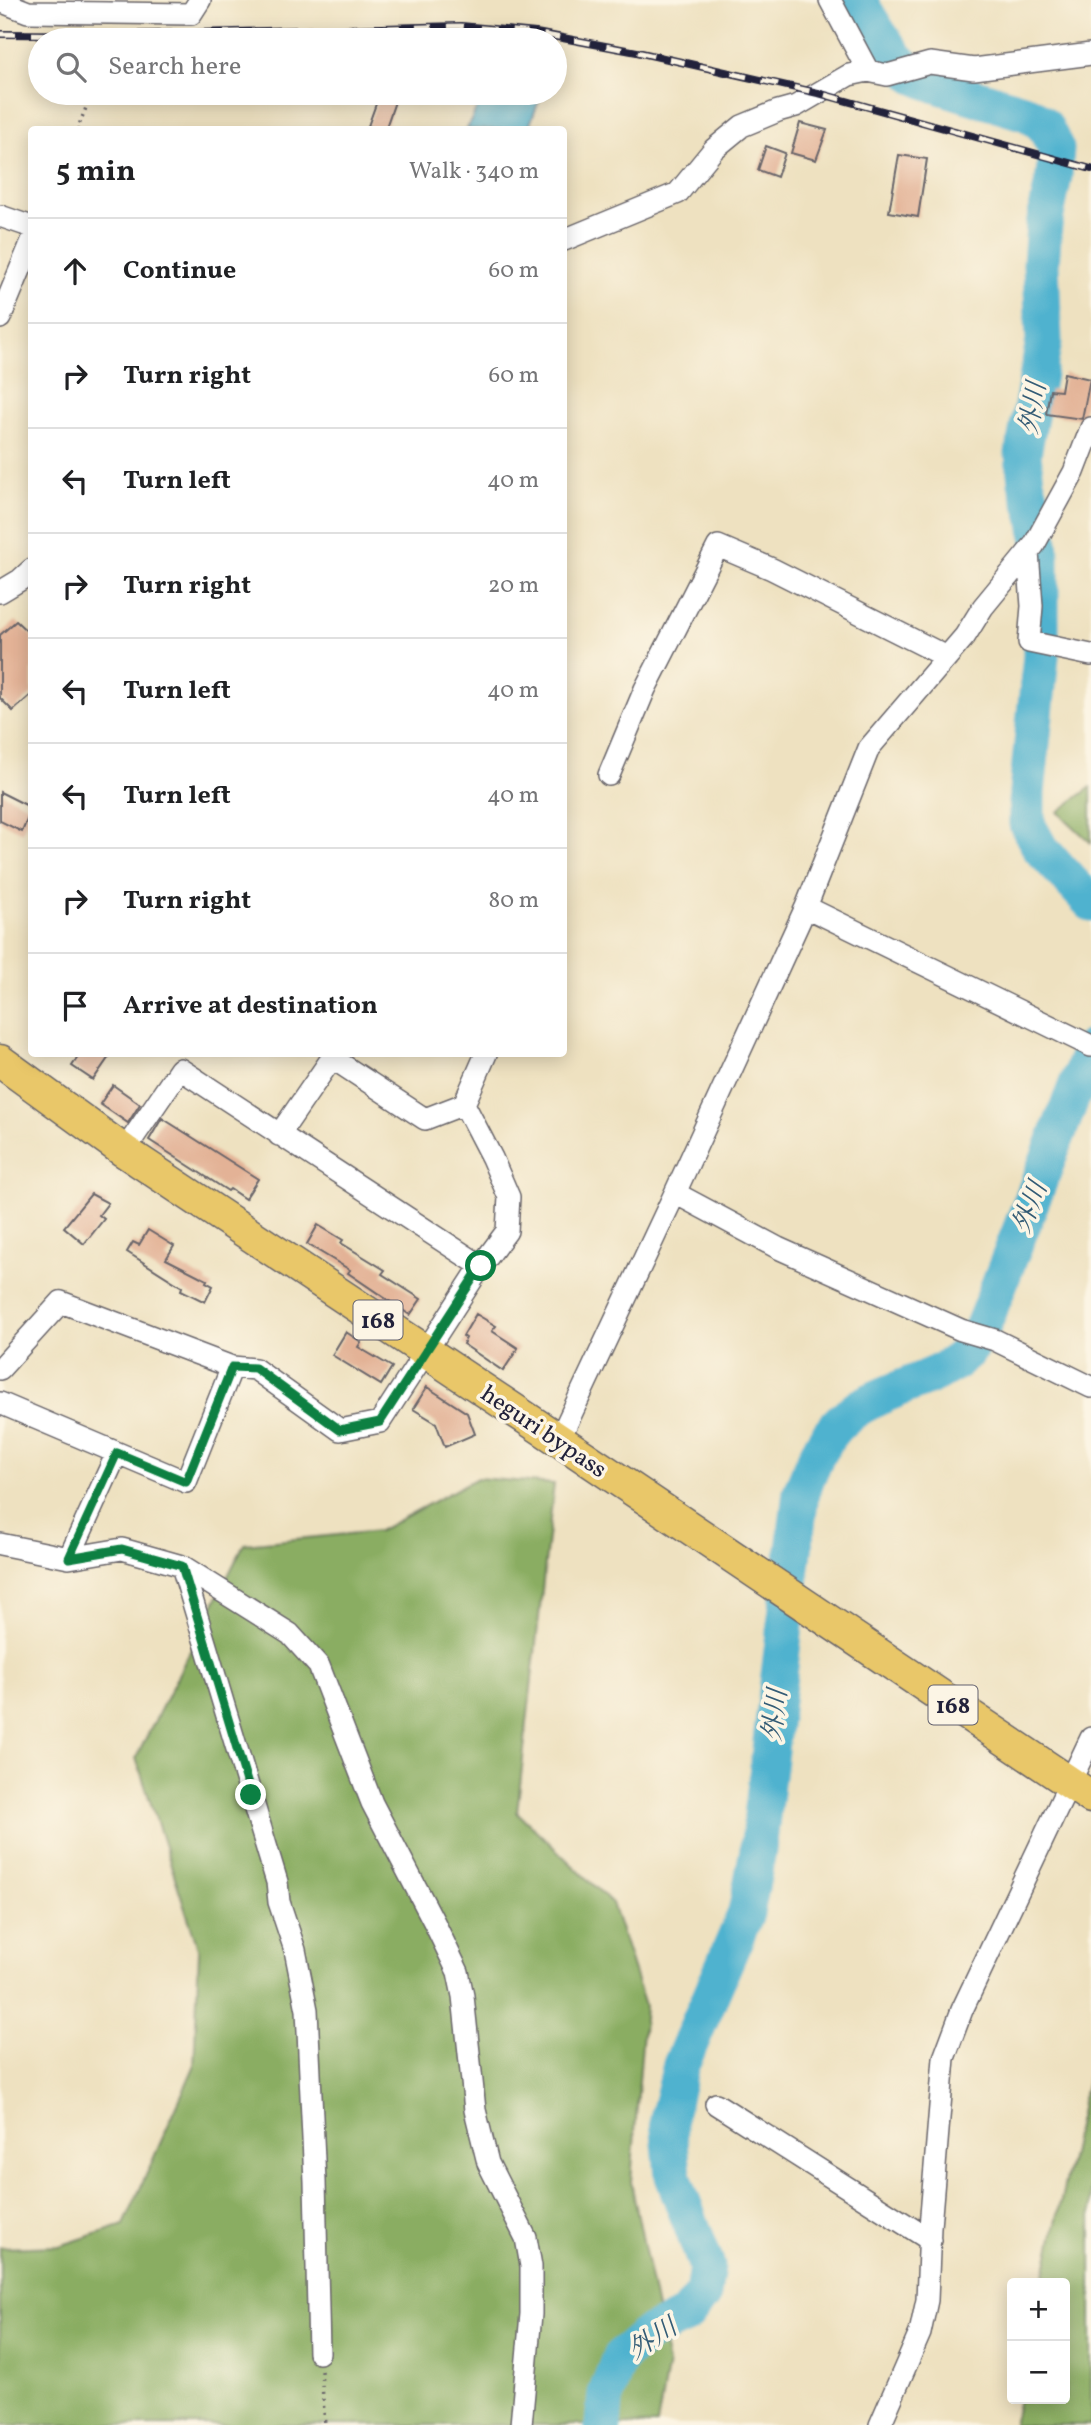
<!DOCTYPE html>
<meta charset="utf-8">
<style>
:root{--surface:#fff;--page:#f6f6f6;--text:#202124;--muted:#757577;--line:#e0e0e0}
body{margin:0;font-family:Vollkorn,"Noto Serif JP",serif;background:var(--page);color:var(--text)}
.controls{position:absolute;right:21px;bottom:21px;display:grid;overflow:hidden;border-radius:7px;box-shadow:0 4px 18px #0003}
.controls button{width:63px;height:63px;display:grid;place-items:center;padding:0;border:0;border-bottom:2px solid var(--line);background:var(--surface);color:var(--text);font:35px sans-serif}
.stop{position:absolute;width:21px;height:21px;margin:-16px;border:5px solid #0b8043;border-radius:50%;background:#fff}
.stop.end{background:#0b8043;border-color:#fff;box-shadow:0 2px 7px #0008}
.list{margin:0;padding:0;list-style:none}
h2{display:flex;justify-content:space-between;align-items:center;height:91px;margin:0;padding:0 28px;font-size:30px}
h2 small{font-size:23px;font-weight:400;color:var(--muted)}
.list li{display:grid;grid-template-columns:46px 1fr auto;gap:21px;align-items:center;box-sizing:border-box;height:105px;padding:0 28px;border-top:2px solid var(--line)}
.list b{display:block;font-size:26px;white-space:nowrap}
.list em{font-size:23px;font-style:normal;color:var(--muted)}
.icon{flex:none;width:38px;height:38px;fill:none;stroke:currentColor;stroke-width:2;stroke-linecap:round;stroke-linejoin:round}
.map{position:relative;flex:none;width:1091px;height:2425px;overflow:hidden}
.search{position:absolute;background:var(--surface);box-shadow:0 4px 18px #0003;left:28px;top:28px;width:539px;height:77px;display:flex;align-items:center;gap:18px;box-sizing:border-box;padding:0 24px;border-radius:38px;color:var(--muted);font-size:26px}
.panel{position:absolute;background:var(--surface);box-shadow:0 4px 18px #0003;left:28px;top:126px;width:539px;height:931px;border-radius:7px}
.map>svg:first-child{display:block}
</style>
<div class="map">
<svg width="1091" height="2425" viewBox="0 0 1091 2425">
<rect width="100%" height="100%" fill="#fcf5e5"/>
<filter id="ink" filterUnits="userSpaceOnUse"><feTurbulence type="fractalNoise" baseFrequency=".0143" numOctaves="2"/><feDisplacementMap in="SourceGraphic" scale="14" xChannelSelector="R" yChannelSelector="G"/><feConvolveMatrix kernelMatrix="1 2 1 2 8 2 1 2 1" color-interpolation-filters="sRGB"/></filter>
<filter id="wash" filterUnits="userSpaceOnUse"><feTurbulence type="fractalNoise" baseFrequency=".00686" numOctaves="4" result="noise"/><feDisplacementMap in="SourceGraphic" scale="28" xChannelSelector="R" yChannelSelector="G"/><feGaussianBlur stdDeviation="1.57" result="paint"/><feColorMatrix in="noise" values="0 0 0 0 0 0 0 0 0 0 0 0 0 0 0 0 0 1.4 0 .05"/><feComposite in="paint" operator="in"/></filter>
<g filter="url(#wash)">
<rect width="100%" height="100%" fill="#eee1c0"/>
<path fill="#8aad62" stroke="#56684e" stroke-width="2" d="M1091,787v56l-33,-31z
M477,1478l77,6 -37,328 95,91 33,103 -14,176 37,181 -11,62h-657v-177l59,-2 65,-21 70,-158 5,-116 -63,-193 108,-214 135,-13z
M1091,2062v363h-78l6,-26h46v-116h-22z"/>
<path fill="#50b2cf" stroke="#396a85" stroke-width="2" d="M484,93h58l-14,36h-61z"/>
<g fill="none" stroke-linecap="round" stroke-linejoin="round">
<path stroke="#50b2cf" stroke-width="37" d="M858,0l21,34 17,23 19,19 19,8 95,30 15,11 12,24 -2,27 -10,49 -3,39 3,77 -21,113 3,28 11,38 4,30v106l-14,137v31l13,24 51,55
M603,2425l3,-31 14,-37 27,-23 39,-18 17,-22 4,-27 -34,-91 -5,-57 13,-54 65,-152 12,-63 43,-358c10,-24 20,-53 40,-71 35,-33 101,-39 128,-71 5,-7 9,-16 14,-24l108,-278"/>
</g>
<g id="blocks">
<path fill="#e3b296" d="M380,93h18l-13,37 -17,-4z
M800,123l27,7 -11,30 -25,-7z
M766,146l19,7 -8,24 -19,-7z
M899,155l28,4 -9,58 -29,-5z
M1064,373l26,6 -8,40 -36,-5 4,-24 11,1z
M16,621l16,15v58l-19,17 -13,-13v-63z
M0,792l32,16 -10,24 -22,-11z
M80,1054h31l-18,26 -21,-14z
M113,1085l27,19 -12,19 -28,-19z
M162,1118l96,61 -13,20 -15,-10 -2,2 -79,-51z
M91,1194l17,9 -9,12 5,4 -20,25 -20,-17z
M318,1225l25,15 -2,3 44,27 -3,4 39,25 -11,16 -62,-42 2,-3 -43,-26z
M148,1230l26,16 -8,13 41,21 -1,2 7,4 -8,16 -24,-12 1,-3 -55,-35 6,-10 6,3z
M476,1314l20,12 -4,5 26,17 -15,23 -40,-27 3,-6 -3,-2z
M346,1332l15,10 -3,5 34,20 -11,18 -49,-30z
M427,1387l40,26 8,21 -30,13 -9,-24 -23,-14z"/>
</g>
</g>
<g filter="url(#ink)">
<use href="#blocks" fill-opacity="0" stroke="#69656a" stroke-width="2"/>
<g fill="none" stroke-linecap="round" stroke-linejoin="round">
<g stroke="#69656a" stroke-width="24">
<path id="minor" d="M830,0l38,71
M0,1l28,11 163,2 9,-14
M0,216l32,11
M564,240l114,-47 36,-44 28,-23 36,-15 18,-5 53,-31 19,-4 19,4 43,-12 44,6 117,-15
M0,318l32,-77
M1028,552l4,54 -3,36 62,13
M0,592l20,-12 12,-11
M609,775l36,-86 73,-143 54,23 175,88
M806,907l285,139
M279,1135l53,-77 93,61 39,-15
M124,1151l56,-82 301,197
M675,1193l103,55 183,82 34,10 96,47
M0,1369l61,-67 171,65 23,2 85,61 40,-8 101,-156 26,-35 2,-34 -17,-39 -28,-54 22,-50
M0,1403l186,79 46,-115
M559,1440l116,-247 131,-286 63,-159 96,-112 18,-29 51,-62 40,-73 17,-44
M0,1544l69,14 53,-9 60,17 108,68 29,32 53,137 62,119 24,50 5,24 12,114 13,53 38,75 5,28v48l-10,111
M69,1558l48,-105
M182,1566l95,316 2,20 16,48 12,60 8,171 4,172
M716,2104l214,136
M880,2425l40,-92 7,-33 3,-73 14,-169 18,-48 129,-272"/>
</g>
<g stroke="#69656a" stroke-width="35">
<path id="highway" d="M0,1061l124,90 435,289 532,357"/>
</g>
<path stroke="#69656a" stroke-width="3.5" stroke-dasharray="2 5" stroke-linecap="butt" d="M77,130l15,-37
M321,2371l4,54"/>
<use href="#minor" stroke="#fff" stroke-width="21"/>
<use href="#highway" stroke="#e9c769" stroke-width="32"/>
<g stroke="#22223b" stroke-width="8">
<path id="rail" d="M0,34l116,1 345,-9 75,7 101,19 181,41 273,76"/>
</g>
<use href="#rail" stroke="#fcf5e5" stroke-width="5" stroke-dasharray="16" stroke-linecap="butt"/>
</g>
</g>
<g fill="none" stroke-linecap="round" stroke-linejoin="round" filter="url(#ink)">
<path stroke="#0b8043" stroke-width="9" d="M251,1795l-69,-229 -60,-17 -53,9 48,-105 69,29 46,-115 23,1 85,62 40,-8 101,-156"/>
</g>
<g text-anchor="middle" stroke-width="7" stroke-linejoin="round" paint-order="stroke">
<g fill="#fcf5e5" stroke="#63616e" stroke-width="2">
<rect x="353.5" y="1300.5" width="49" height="39" rx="5"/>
<rect x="928.5" y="1685.5" width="49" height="39" rx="5"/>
</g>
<g font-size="23" font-weight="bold" fill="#22223b">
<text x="378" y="1328">168</text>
<text x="953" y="1713">168</text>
</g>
<g font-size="24" fill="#22223b" stroke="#fcf5e5">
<text transform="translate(544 1431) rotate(34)" y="8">heguri bypass</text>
</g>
<g font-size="26" font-style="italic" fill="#345c76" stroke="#fcf5e5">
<text transform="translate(1032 408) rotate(-80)" y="9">外川</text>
<text transform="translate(1029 1207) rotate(-69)" y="9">外川</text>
<text transform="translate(774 1715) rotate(-83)" y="9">外川</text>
<text transform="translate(652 2338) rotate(-33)" y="9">外川</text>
</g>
</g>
</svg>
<div class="controls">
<button>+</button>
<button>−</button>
</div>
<div class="stop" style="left:481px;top:1266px"></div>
<div class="stop end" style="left:251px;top:1795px"></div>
<div class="search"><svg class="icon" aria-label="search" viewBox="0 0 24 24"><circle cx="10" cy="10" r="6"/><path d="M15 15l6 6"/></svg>Search here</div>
<section class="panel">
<h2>5 min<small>Walk · 340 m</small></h2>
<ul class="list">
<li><svg class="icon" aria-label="ahead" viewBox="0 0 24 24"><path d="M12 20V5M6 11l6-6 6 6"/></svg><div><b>Continue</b></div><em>60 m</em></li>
<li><svg class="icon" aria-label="right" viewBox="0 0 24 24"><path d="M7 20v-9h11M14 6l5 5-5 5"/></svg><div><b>Turn right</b></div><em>60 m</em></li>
<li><svg class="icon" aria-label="left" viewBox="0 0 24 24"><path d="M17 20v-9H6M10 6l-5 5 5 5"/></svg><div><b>Turn left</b></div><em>40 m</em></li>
<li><svg class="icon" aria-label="right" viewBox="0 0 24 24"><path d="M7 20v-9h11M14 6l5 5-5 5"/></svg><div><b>Turn right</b></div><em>20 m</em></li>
<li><svg class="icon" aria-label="left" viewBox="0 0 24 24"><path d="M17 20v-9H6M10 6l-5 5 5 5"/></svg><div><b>Turn left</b></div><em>40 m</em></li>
<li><svg class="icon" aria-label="left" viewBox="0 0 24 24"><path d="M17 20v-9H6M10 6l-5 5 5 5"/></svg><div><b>Turn left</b></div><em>40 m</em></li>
<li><svg class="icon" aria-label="right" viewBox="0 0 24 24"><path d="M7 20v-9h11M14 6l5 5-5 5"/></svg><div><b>Turn right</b></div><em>80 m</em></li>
<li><svg class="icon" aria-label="arrive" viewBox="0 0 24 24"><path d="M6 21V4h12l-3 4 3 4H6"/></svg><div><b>Arrive at destination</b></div></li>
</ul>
</section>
</div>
